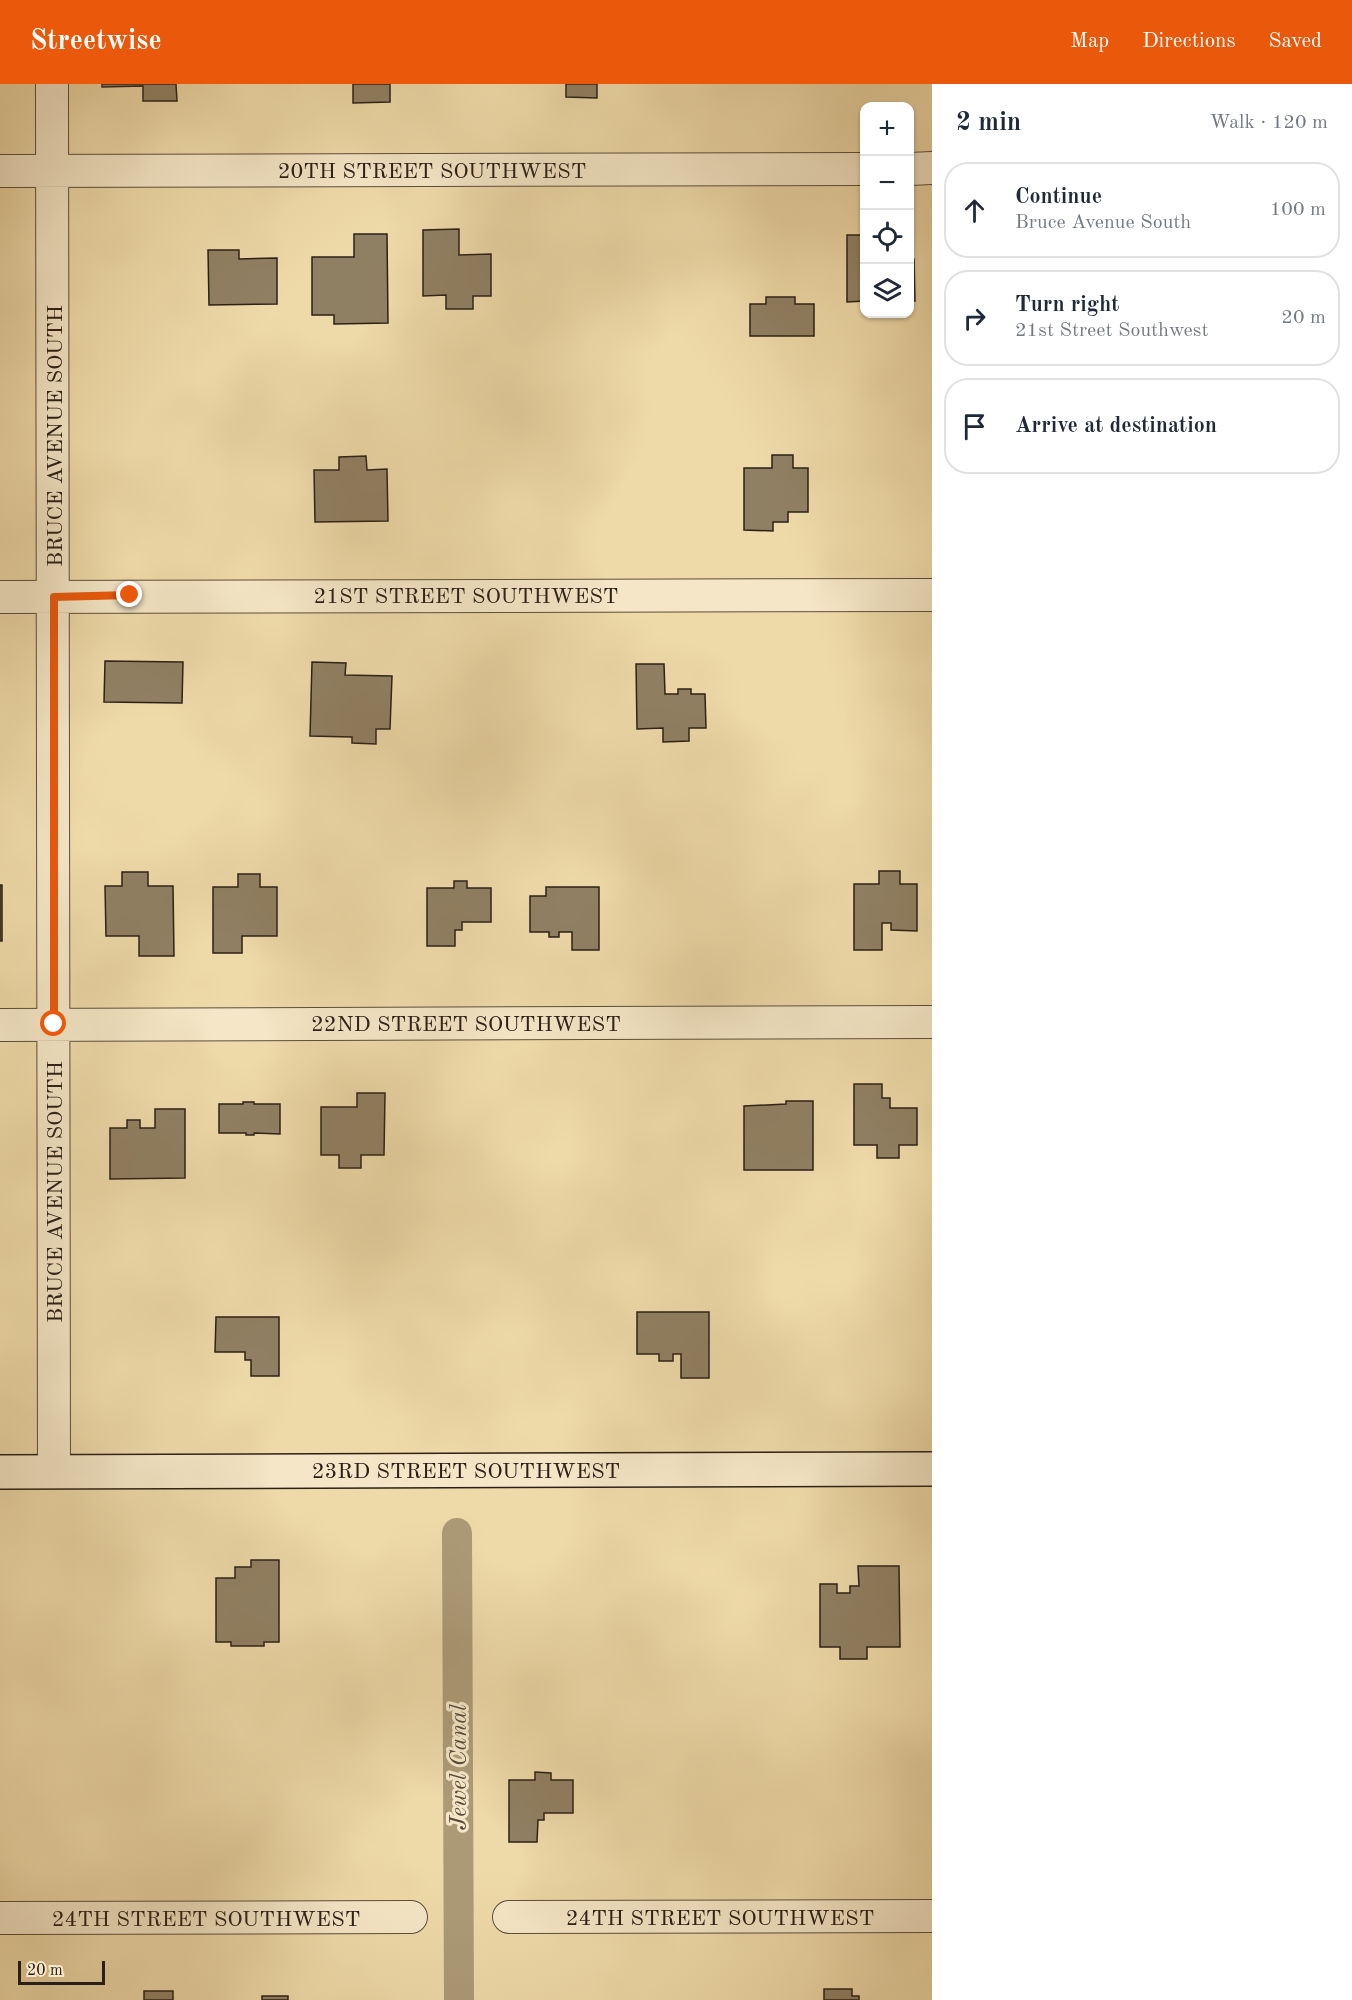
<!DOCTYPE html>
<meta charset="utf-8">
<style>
:root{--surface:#fff;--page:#f2f2f3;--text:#1f2937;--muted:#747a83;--line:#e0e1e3;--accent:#ea580c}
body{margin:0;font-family:"Old Standard TT",serif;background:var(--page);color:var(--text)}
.controls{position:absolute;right:18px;top:18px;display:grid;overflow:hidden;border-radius:12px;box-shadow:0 2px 4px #0004}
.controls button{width:54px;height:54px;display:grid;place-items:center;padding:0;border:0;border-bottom:2px solid var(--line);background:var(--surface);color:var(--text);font:30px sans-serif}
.scale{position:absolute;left:18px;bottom:15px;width:87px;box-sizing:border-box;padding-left:6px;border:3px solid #2b2019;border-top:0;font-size:16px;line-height:21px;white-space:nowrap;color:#2b2019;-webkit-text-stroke:4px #f4e6c6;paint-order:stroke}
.stop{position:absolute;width:18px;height:18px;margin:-14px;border:4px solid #ea580c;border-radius:50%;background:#fff}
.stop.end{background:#ea580c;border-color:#fff;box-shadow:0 2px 6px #0008}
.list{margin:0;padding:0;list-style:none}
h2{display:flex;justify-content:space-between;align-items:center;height:78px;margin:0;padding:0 24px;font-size:26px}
h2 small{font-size:20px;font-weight:400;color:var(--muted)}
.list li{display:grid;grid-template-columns:39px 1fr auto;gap:18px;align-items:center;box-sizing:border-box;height:96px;margin:0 12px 12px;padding:0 12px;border:2px solid var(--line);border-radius:24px}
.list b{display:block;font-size:22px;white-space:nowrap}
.list p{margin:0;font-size:20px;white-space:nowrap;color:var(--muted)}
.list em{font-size:20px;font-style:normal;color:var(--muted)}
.icon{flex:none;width:33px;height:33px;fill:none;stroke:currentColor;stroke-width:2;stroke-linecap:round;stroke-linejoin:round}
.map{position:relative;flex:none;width:932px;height:1916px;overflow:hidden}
header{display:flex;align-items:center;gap:36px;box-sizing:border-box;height:84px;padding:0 30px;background:var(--accent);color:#fff}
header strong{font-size:28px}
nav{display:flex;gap:33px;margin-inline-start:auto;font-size:21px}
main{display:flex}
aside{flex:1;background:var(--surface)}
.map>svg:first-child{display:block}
</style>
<header>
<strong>Streetwise</strong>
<nav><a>Map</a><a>Directions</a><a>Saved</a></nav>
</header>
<main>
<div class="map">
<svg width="932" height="1916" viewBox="0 0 932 1916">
<rect width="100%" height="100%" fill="#eed9a8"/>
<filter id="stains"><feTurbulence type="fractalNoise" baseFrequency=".00333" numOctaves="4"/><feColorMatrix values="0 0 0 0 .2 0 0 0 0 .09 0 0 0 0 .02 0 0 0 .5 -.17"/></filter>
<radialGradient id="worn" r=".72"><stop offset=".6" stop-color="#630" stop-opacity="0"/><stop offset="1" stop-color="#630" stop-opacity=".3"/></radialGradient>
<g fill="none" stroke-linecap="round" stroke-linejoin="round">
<path stroke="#ac9a77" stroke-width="30" d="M457,1449l2,467"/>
</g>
<path fill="#908063" stroke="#2b2019" stroke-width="1.5" d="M102,0h74l1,17h-34v-15l-41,1z
M353,0h37v18l-37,1z
M566,0h31v14l-31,-1z
M459,145v26l32,-1v42h-18v13h-27v-14l-23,1v-66z
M354,150h33l1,89 -54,1v-9h-22v-58h42z
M847,151h17v66l-17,1z
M208,166h31v9l38,-1v46l-68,1z
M910,175h4l1,42h-5z
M766,213h29v7h19v32h-64v-32h16z
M772,371h21v13h15v44h-20v10h-15v9l-29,-1v-62h28z
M366,372l1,14 20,-1 1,52 -73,1 -1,-52h25v-13z
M105,577l78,1 -1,41 -78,-1z
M312,578l34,1 -1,12 47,1 -2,53h-14v15l-24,-1v-6l-42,-1z
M636,580h28l1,30h13v-5h13v5h14l1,34h-17v13l-26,1v-14l-26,1z
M879,787h21v13h17v47l-26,-1v-7h-9v27h-28v-66h25z
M122,788h26v14h25l1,70h-35v-20h-33l-1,-50h17z
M238,790h22v13h17v49h-35v17h-29v-66h25z
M454,797h13v7h24v34h-29v8h-7v16h-28v-58h27z
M0,801h2v56h-2z
M546,803h53v63h-27v-18h-13v5h-10v-5h-19v-36h16z
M854,1000h28v14h8v10h27v37h-18v13h-22v-13h-23z
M357,1009h28l-1,62h-23v13h-22v-13h-18v-48h36z
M786,1017h27v69h-69v-64l42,-2z
M243,1018h11v2h26v30l-26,-1v2h-8v-2h-27v-29h24z
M155,1025h30v69l-75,1v-51h17v-8h13v8h15z
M637,1228h72v66h-28v-24h-8v7h-14v-7h-22z
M216,1233h63v59h-28v-16h-6v-8h-30z
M251,1476h28v82h-15v4h-33v-4h-15v-64h19v-11h16z
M858,1482h41l1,81h-33v12h-27v-12h-20v-63h17v9h13v-7h9z
M535,1688l16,1v7h22v33h-29v7h-6l-1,22h-28v-62h26z
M824,1905h28v7h7v4h-35z
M144,1907h29v9h-29z
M262,1912h26v4h-26z"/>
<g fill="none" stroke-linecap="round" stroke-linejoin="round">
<g stroke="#5c4e3d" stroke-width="34">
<path id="street" d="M52,0l2,1388
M910,85l22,-1
M0,87l864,-2
M0,513l932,-2
M0,941l932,-3
M509,1833l423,-1
M0,1834l411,-1"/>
</g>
<g stroke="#2b2019" stroke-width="36">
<path id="secondary" d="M0,1388l932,-3"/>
</g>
<use href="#street" stroke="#f4e6c6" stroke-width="32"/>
<use href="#secondary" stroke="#f4e6c6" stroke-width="33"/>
</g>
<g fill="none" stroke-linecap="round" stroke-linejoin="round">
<path stroke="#ea580c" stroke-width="8" d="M54,940v-427l76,-2"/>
</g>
<g text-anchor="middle" stroke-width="6" stroke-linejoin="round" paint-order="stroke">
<g font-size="22" fill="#2b2019" stroke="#f4e6c6">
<text x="432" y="94">20TH STREET SOUTHWEST</text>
<text transform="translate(54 352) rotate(-90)" y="8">BRUCE AVENUE SOUTH</text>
<text x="466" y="519">21ST STREET SOUTHWEST</text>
<text x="466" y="947">22ND STREET SOUTHWEST</text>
<text transform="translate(54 1108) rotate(-90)" y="8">BRUCE AVENUE SOUTH</text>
<text x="466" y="1394">23RD STREET SOUTHWEST</text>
<text x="720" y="1841">24TH STREET SOUTHWEST</text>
<text x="206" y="1842">24TH STREET SOUTHWEST</text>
</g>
<g font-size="24" font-style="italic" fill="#584b3a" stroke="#f4e6c6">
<text transform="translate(458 1683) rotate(-90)" y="8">Jewel Canal</text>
</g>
</g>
<rect width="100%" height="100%" filter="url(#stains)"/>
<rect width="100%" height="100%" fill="url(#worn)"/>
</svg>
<div class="controls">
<button>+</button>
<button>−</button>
<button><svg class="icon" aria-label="locate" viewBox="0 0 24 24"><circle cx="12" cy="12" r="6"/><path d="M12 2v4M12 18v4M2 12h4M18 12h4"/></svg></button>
<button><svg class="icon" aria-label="layers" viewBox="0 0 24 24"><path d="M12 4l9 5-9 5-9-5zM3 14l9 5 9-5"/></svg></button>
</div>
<div class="scale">20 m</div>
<div class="stop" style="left:54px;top:940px"></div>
<div class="stop end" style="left:130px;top:511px"></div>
</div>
<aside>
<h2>2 min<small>Walk · 120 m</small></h2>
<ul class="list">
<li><svg class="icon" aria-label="ahead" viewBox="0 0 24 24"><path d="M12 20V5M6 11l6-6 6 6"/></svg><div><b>Continue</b><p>Bruce Avenue South</p></div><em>100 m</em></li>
<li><svg class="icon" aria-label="right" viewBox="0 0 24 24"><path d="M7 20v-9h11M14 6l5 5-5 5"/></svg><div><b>Turn right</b><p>21st Street Southwest</p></div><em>20 m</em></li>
<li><svg class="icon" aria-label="arrive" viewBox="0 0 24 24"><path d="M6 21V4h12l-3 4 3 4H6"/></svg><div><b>Arrive at destination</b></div></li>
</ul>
</aside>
</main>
